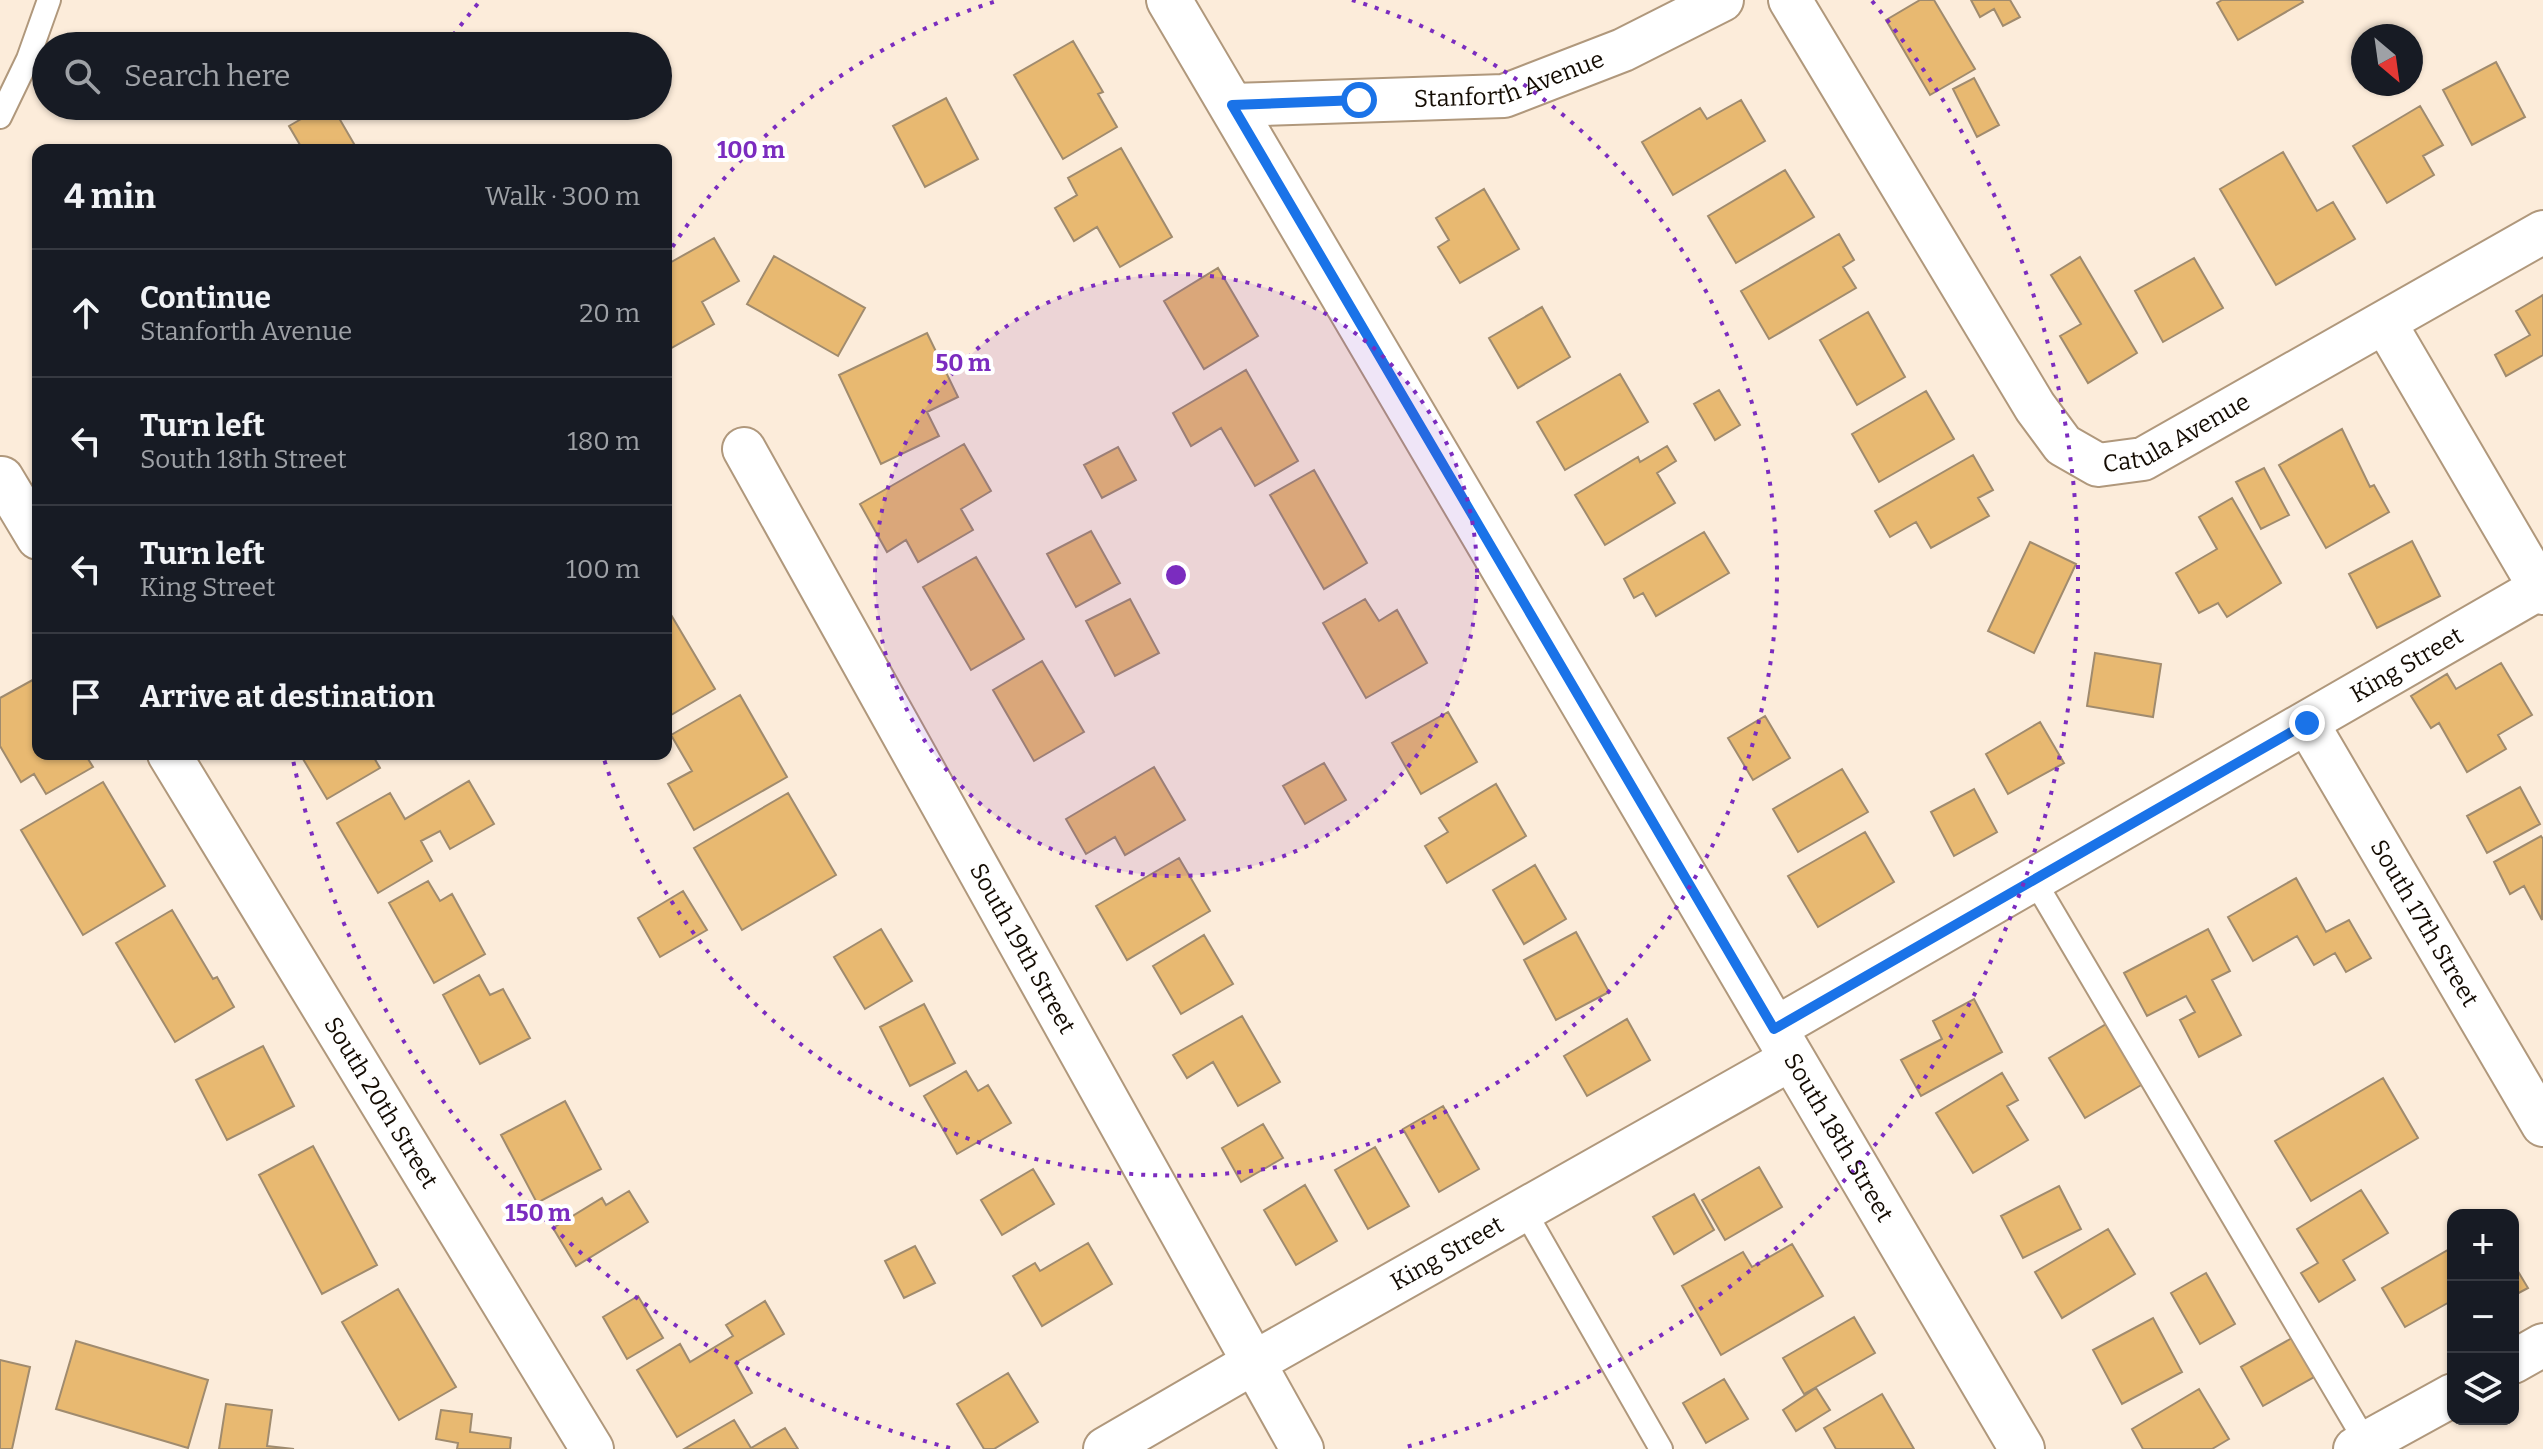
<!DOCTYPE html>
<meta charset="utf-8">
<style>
:root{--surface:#171b24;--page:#242831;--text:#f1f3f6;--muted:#9ea1a6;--line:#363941}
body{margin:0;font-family:Bitter,serif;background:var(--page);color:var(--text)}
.controls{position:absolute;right:24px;bottom:24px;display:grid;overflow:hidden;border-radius:16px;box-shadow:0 2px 6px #0004}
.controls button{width:72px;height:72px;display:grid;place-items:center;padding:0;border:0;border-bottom:2px solid var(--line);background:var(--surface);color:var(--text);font:40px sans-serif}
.compass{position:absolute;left:2351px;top:24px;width:72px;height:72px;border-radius:50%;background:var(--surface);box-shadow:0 2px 6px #0004;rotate:151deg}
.stop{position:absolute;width:24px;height:24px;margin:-18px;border:6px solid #1a73e8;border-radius:50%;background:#fff}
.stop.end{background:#1a73e8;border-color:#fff;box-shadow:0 2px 8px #0008}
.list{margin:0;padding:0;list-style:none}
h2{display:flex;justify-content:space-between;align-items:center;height:104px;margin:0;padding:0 32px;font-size:34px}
h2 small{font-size:26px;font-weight:400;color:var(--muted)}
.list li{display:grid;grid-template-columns:52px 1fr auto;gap:24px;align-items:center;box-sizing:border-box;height:128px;padding:0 32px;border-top:2px solid var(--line)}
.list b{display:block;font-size:30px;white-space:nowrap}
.list p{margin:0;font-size:26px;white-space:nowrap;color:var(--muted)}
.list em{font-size:26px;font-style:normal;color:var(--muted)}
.icon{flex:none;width:44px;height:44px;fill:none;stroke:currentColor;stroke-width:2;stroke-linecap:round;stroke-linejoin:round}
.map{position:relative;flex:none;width:2543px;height:1449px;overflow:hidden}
.search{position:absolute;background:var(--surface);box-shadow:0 2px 6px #0004;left:32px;top:32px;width:640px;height:88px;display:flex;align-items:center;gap:20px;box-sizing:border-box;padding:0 28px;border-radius:44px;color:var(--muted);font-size:30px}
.panel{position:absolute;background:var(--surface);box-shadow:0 2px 6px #0004;left:32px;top:144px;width:640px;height:616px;border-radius:16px}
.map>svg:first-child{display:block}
</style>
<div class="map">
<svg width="2543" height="1449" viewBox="0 0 2543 1449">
<rect width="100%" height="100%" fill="#fcecda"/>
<path fill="#e8b971" stroke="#a08b6e" stroke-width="2" d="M1920,0h14l41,69 -45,26 -44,-75z
M1971,0h39l10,17 -17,9 -9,-17 -14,8z
M2222,0h80l1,2 -65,38 -21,-37z
M1073,41l30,51 -5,2 19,33 -54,32 -49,-84z
M2496,62l29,55 -53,28 -29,-55z
M1974,78l25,47 -22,12 -24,-48z
M946,98l32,61 -53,28 -32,-61z
M1741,100l24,41 -92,54 -31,-53 58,-34 7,11z
M324,106h8l25,43 -54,1 -14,-24z
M2420,106l23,39 -20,11 11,19 -47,28 -34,-57z
M1121,148l51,89 -52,30 -23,-40 -23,14 -19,-33 22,-13 -9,-17z
M2283,152l34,59 16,-9 22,37 -79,46 -56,-96z
M1785,170l29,47 -78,46 -28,-47z
M1484,189l35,60 -59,34 -22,-36 11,-7 -13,-22z
M1839,234l15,26 -11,7 13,21 -87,51 -28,-48z
M714,238l25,43 -37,21 12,22 -48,27v-86z
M774,256l91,52 -27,48 -91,-52z
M2080,257l57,96 -49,30 -28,-47 21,-12 -30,-49z
M2194,258l29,50 -60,34 -28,-51z
M1218,268l40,68 -54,33 -40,-68z
M2543,295v60l-37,21 -11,-21 35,-20 -14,-24z
M1542,307l28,50 -52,31 -29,-50z
M1868,312l37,65 -48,28 -37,-65z
M927,333l31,64 -31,15 12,24 -58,28 -42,-89z
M1246,370l52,91 -43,25 -34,-58 -30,18 -18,-33z
M1620,374l28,48 -83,48 -28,-48z
M1719,390l21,35 -25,15 -21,-36z
M1926,391l28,48 -75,43 -27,-48z
M2342,429l28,58 4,-2 15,27 -63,36 -47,-83z
M964,444l27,47 -30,18 12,21 -55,32 -12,-22 -19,12 -27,-48z
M1667,446l9,15 -19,12 18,30 -70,42 -30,-50 63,-38 2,5z
M1118,447l18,33 -34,18 -18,-33z
M1973,455l20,35 -15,8 11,18 -58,32 -15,-26 -26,15 -15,-26z
M2264,468l25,47 -28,14 -25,-47z
M1314,470l53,93 -43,26 -54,-94z
M2232,498l49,85 -54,34 -9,-14 -19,10 -23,-40 41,-24 -18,-32z
M1091,531l29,52 -44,24 -29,-53z
M1704,532l25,41 -73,43 -13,-23 -9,5 -10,-19z
M2412,541l28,55 -63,32 -28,-54z
M2030,542l46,22 -42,89 -46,-22z
M976,557l48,82 -53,31 -48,-83z
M1130,599l29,54 -44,23 -29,-55z
M1365,599l14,22 18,-11 30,53 -61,35 -43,-75z
M667,608l48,81 -49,29v-109z
M2095,653l66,11 -8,53 -66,-11z
M1042,661l42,71 -50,29 -41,-71z
M2501,663l31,52 -34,20 8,14 -39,23 -28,-49 -8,5 -20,-32 36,-22 9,15z
M38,677v77h47l8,13 -47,27 -12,-20 -13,8 -21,-36v-48z
M740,695l47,82 -93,53 -26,-46 24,-13 -21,-36z
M1448,712l29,50 -56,32 -29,-51z
M1765,716l25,42 -37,22 -25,-42z
M2040,722l24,41 -56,31 -22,-40z
M300,754h77l-4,2 7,12 -53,31z
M1324,763l22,37 -41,24 -22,-38z
M1154,767l31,53 -60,35 -10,-18 -29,17 -20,-35z
M1842,769l26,43 -70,40 -25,-43z
M469,781l25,43 -44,25 -10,-18 -19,10 11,20 -54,32 -41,-70 53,-30 15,26z
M103,782l62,104 -82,49 -62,-105z
M1496,784l30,52 -79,47 -22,-37 23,-14 -9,-14z
M2520,787l20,37 -53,29 -20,-37z
M1974,789l23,43 -43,24 -23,-44z
M788,793l48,82 -94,55 -48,-82z
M1865,832l29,50 -76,45 -30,-51z
M2541,836l2,3 -1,81 -18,-34 -14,8 -16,-32z
M1179,858l31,53 -83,49 -31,-54z
M1535,865l31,54 -42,25 -31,-54z
M2296,878l30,54 23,-12 22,38 -25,14 -11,-19 -21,12 -17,-29 -44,25 -25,-44z
M428,881l12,20 12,-7 33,60 -51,29 -45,-80z
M683,891l24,39 -47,27 -22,-39z
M172,910l41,69 4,-2 17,30 -59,35 -59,-99z
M881,929l31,52 -47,28 -31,-52z
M2208,929l22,42 -18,9 29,55 -42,22 -19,-37 15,-8 -9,-16 -39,20 -23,-43z
M1576,932l33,60 -53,28 -32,-60z
M1204,935l29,49 -52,30 -28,-48z
M479,975l11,20 13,-6 27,49 -50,26 -37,-69z
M1974,999l28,53 -81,44 -20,-36 41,-21 -9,-18z
M924,1004l31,59 -45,23 -30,-59z
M1242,1016l38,66 -42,24 -25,-44 -26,16 -14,-23z
M1627,1019l23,41 -63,36 -23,-40z
M2108,1023l35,61 -58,34 -36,-60z
M263,1046l31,60 -67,34 -31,-60z
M966,1071l12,20 10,-6 23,38 -54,31 -33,-58z
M2002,1073l16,27 -11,6 21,34 -55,33 -37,-60z
M2383,1078l35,60 -107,63 -36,-60z
M565,1101l36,68 -64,34 -36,-68z
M1443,1106l36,63 -40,23 -36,-63z
M1263,1124l20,34 -42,24 -19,-34z
M313,1146l64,119 -55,29 -63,-119z
M1375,1147l34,59 -41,23 -33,-59z
M1759,1167l23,40 -57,33 -23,-40z
M1033,1169l21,35 -52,31 -21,-35z
M1305,1185l32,56 -41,24 -32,-55z
M2059,1186l22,43 -58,29 -22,-42z
M2361,1190l27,43 -45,27 12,20 -36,22 -18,-29 17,-10 -21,-34z
M629,1191l19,31 -72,44 -23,-38 49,-30 4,7z
M1694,1194l20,36 -40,24 -21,-37z
M2108,1229l27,45 -73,44 -27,-46z
M1088,1243l24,41 -70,42 -29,-50 22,-13 5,8z
M1792,1244l31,52 -102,59 -39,-69 61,-34 9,15z
M915,1246l20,37 -31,15 -19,-37z
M2453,1247v53l-48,27 -23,-39z
M2513,1263l15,25 -15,8z
M2206,1273l29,51 -35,20 -29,-51z
M398,1289l58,98 -57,33 -57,-98z
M638,1296l25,42 -36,21 -24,-42z
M765,1301l19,33 -49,29 17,30 -75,44 -40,-67 43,-26 10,18 43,-26 -7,-11z
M1854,1317l21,36 -71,41 -21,-36z
M2153,1318l29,54 -60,32 -29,-54z
M2292,1338l22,39 -51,29 -22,-39z
M76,1341l132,39 -20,68 -132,-39z
M0,1360l30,7 -18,82h-12z
M1008,1373l30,49 -44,27h-10l-27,-45z
M1724,1379l24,40 -42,24 -23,-40z
M1816,1388l14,22 -34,21 -13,-21z
M2199,1389l30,50 -17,10h-69l-11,-20z
M1882,1394l32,55h-78l-12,-21z
M226,1404l46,6 -5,36 27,3h-75z
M441,1410l31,4 -2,18 41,6 -1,11h-53l1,-6 -22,-4z
M734,1420l17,28 34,-20 13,21h-114z"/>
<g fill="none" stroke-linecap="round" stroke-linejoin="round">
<g stroke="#b0987c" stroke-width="26">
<path id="service" d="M0,117l28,-58 21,-59
M2034,880l336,569
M1524,1210l137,239"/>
</g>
<g stroke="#b0987c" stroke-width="46">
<g id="minor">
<path id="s1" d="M1790,0l245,407 28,38 35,20 45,-6 400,-227"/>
<path id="s2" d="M1232,105l272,-9 119,-46 99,-50"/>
<path d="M2385,323l158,270"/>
<path id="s3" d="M744,449l558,1000"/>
<path d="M2,478l36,60"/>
<path id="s4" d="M2307,723l236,402"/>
<path id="s5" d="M169,754l423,695"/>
<path id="s6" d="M1774,1029l766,-441"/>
<path d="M2513,1362l30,-17"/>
<path id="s7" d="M1105,1449l148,-86 538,-304"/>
<path d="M2355,1449l98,-54"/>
</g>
</g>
<g stroke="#b0987c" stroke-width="48">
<g id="secondary">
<path id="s8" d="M1169,0l853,1449"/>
</g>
</g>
<use href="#service" stroke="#fff" stroke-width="22"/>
<use href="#minor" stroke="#fff" stroke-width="42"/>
<use href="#secondary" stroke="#fff" stroke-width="44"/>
</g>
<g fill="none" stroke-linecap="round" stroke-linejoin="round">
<path stroke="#1a73e8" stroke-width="10" d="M1359,100l-127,5 542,924 533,-306"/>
</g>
<circle cx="1176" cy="575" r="301" fill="#7b2cbf" fill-opacity=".12"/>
<g fill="none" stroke="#7b2cbf" stroke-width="4" stroke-dasharray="4 8">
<circle cx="1176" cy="575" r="301"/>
<path d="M666 257A601 601 0 0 1 1000 0M1352 0A601 601 0 1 1 603 756"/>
<path d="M950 1448A902 902 0 0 1 292 755M446 45A902 902 0 0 1 480 1M1872 1A902 902 0 0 1 1402 1448"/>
</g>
<g text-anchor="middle" stroke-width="8" stroke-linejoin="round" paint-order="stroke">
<g font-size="24" fill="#140c03" stroke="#fff">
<text dy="8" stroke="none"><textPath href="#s2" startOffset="280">Stanforth Avenue</textPath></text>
<text dy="8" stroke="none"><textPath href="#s1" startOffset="648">Catula Avenue</textPath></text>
<text dy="8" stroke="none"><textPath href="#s6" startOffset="730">King Street</textPath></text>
<text dy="8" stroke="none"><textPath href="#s4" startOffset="232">South 17th Street</textPath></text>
<text dy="8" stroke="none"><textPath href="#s3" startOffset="572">South 19th Street</textPath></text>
<text dy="8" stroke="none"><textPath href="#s5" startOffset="408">South 20th Street</textPath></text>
<text dy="8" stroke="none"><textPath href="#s8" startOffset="1320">South 18th Street</textPath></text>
<text dy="8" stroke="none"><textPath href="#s7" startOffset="394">King Street</textPath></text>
</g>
</g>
<circle cx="1176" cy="575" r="12" fill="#7b2cbf" stroke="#fff" stroke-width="4"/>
<g font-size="24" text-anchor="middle" font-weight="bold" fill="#7b2cbf" stroke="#fff" stroke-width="8" stroke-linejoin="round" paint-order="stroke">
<text x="751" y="158">100 m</text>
<text x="963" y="371">50 m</text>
<text x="538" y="1221">150 m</text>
</g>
</svg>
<div class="controls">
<button>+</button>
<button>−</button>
<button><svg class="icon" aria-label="layers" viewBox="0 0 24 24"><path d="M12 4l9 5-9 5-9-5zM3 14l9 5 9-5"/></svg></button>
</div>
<svg class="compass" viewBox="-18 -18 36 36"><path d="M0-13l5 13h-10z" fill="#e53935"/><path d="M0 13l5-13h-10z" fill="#9ea1a6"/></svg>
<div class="stop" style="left:1359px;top:100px"></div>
<div class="stop end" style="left:2307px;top:723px"></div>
<div class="search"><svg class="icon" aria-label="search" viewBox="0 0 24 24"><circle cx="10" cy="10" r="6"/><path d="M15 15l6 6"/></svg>Search here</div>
<section class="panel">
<h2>4 min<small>Walk · 300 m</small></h2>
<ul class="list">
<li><svg class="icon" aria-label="ahead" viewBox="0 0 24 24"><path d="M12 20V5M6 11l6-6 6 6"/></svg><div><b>Continue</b><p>Stanforth Avenue</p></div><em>20 m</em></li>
<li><svg class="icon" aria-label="left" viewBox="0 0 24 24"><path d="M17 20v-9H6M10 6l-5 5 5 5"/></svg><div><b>Turn left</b><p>South 18th Street</p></div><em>180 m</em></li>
<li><svg class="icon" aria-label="left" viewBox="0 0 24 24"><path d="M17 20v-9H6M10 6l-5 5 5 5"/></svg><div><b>Turn left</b><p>King Street</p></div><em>100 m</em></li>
<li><svg class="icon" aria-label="arrive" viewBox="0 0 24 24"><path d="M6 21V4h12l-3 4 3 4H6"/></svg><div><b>Arrive at destination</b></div></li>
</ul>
</section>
</div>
